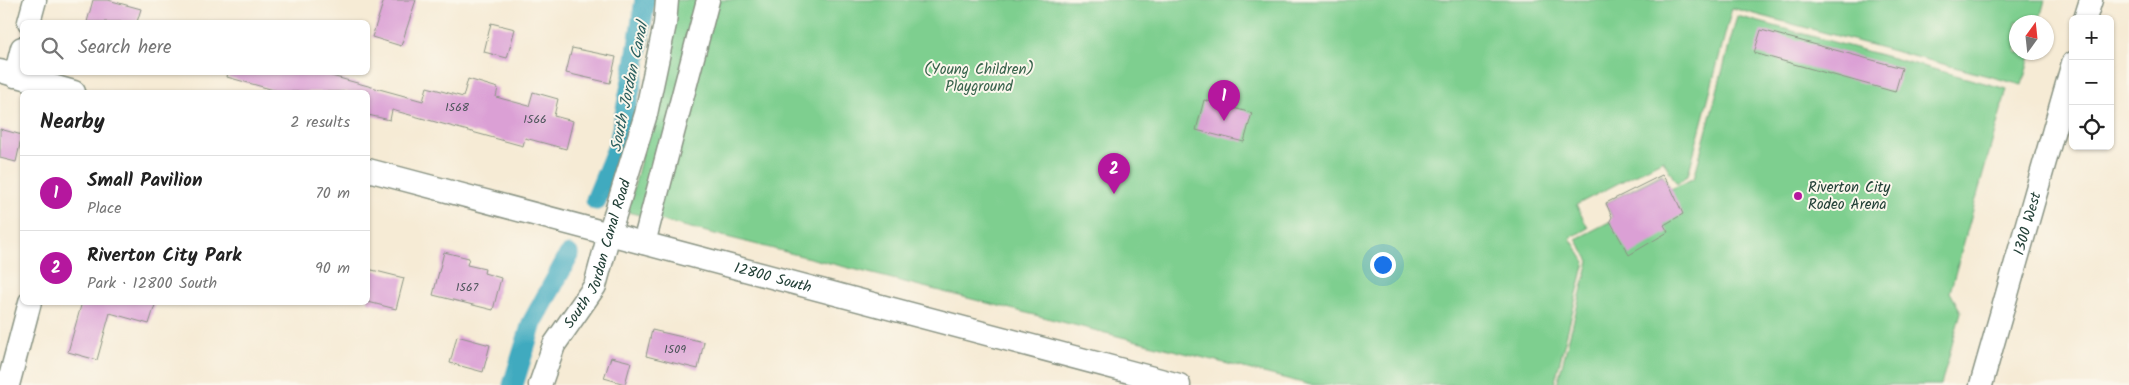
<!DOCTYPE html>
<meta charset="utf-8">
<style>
:root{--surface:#fff;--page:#f6f6f6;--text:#222;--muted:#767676;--line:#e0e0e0;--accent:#b5179e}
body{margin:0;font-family:Kalam,sans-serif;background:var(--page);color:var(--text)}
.controls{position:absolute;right:15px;top:15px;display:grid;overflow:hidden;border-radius:8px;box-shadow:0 1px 4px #0004}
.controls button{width:45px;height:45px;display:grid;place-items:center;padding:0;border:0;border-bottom:1px solid var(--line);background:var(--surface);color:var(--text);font:25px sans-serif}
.compass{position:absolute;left:2009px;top:15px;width:45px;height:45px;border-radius:50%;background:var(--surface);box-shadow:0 1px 4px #0004;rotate:15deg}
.you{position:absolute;left:1382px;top:264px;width:18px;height:18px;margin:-12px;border:4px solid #fff;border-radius:50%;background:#1a73e8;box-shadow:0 0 0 8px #1a73e833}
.badge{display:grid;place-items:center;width:32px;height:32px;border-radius:50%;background:var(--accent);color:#fff;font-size:16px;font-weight:700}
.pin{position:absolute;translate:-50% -41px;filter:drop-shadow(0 1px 2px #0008)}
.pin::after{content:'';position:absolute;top:26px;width:18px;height:15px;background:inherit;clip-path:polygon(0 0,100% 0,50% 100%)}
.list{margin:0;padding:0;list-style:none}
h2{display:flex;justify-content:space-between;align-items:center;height:65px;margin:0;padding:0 20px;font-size:21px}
h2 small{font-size:16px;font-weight:400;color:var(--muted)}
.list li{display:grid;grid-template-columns:32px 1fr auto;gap:15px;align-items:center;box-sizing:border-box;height:75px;padding:0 20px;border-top:1px solid var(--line)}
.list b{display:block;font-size:19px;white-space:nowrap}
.list p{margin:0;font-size:16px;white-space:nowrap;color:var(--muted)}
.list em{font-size:16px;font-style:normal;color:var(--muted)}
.icon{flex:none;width:28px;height:28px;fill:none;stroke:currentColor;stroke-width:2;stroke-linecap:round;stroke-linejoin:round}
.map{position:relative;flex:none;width:2129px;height:385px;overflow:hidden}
.search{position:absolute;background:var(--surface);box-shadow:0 1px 4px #0004;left:20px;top:20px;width:350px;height:55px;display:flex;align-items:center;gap:12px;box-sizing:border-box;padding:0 18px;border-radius:8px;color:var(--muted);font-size:19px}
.panel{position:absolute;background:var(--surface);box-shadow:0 1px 4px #0004;left:20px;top:90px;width:350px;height:215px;border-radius:8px}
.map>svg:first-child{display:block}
</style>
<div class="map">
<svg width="2129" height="385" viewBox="0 0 2129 385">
<rect width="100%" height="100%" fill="#fbf7ec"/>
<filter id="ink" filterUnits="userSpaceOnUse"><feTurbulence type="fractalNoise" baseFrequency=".02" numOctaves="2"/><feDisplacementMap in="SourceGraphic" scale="10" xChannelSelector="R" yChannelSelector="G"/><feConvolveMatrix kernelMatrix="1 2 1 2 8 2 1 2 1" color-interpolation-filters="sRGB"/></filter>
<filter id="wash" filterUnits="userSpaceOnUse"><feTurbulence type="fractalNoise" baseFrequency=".0096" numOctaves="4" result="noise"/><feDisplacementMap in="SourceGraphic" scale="20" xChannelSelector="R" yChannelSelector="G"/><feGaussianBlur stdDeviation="1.12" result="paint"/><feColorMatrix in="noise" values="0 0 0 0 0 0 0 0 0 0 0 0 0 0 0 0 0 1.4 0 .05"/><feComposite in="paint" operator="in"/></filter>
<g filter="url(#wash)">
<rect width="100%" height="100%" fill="#f6ebd5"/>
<path fill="#7ecf8f" stroke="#4e8662" d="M675,0h1370l-6,22h-23v30l15,1 -9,32 -290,-77 -44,167 -11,9 -14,-24 -87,45 12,23 -18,10 15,24 -31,123h-243l-683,-173 28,-114z
M1737,16l270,73 -57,203 11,20 -20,73h-384l32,-124 -13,-22 37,-19 -7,-17 56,-29 9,15 23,-11z"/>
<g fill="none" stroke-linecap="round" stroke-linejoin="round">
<path stroke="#3faabf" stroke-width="21" d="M596,200l23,-56 16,-79 10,-65
M513,385l19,-62 37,-68"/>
</g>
<g id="blocks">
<path fill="#dba0d5" d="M93,0h15l33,9 -4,13h-50z
M384,0h32l-15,46 -29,-9z
M491,23l24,6 -8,29 -23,-6z
M1761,30l141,38 -7,24 -141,-39z
M572,48l44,9 -6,26 -44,-10z
M228,72h89l106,29 4,-14 36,10 5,-18 30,9 -2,9 33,9 4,-14 25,7 -4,17 19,5 -7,28 -41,-11 -2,8 -131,-36 -2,10 -22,-5v-23h-87l-54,-15z
M1204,100l48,13 -8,29 -48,-12z
M0,129l22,6 -6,27 -16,-4z
M1662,175l9,13 12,26 -19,11 4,7 -39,23 -19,-34 2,-4 -6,-14z
M444,252l25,6 -2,7 18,4 -1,4 17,5 -8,32 -60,-15z
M368,269l36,9 -8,31 -28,-7z
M82,302h74l-7,22 -39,-11 -13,47 -29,-8z
M652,330l52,12 -6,27 -52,-13z
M457,336l33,9 -7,27 -33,-9z
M611,357l20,5 -6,22 -21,-6z"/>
</g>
</g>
<g filter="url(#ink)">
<use href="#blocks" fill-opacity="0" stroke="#8a9484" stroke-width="1"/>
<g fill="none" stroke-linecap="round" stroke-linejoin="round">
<g stroke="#8a9484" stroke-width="25">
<g id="minor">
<path d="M2085,19l6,-19"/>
<path d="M29,22l6,-22"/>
<path d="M0,71l74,21"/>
<path d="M15,76l7,-28"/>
<path id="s1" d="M368,170l811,215"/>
<path d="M644,243l64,-243"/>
<path d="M8,385l22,-83"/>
<path id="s2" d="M540,385l14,-40 41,-59 14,-52 37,-120 19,-90 2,-24"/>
<path id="s3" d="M1981,385l92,-322"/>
</g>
</g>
<use href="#minor" stroke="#fff" stroke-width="22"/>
</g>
</g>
<circle fill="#b5179e" stroke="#fbf7ec" stroke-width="2" cx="1798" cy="196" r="5"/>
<g text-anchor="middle" stroke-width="4" stroke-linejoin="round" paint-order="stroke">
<g font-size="12" fill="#4e565c">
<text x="457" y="111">1568</text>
<text x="535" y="123">1566</text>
<text x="467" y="291">1567</text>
<text x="675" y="353">1509</text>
</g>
<g font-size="15" fill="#37624b" stroke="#fbf7ec">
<text x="979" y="74">(Young Children)<tspan x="979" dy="17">Playground</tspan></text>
</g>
<g font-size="15" fill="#1f3d34" stroke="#fbf7ec" text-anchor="start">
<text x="1808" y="192">Riverton City<tspan x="1808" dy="17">Rodeo Arena</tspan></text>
</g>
<g font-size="15" fill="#1f3d34" stroke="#fbf7ec">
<text dy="5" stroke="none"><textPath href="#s3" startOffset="168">1300 West</textPath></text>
<text dy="5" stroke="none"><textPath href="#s2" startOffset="145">South Jordan Canal Road</textPath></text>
<text dy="5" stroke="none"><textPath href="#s1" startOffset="419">12800 South</textPath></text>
</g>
<g font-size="16" font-style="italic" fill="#295e5e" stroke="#fbf7ec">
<text transform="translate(628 87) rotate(-78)" y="6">South Jordan Canal</text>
</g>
</g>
</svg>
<div class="controls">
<button>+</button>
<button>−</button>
<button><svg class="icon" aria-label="locate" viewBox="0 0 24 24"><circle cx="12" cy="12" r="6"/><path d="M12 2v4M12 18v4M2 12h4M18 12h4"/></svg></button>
</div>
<svg class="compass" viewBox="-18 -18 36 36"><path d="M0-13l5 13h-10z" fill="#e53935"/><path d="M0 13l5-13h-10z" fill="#767676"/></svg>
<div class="you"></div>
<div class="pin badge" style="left:1224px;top:121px">1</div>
<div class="pin badge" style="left:1114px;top:194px">2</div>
<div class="search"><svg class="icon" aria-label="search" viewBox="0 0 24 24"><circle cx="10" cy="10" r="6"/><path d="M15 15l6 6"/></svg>Search here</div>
<section class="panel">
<h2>Nearby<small>2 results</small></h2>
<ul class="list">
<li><span class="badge">1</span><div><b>Small Pavilion</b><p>Place</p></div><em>70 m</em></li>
<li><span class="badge">2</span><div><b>Riverton City Park</b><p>Park · 12800 South</p></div><em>90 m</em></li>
</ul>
</section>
</div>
